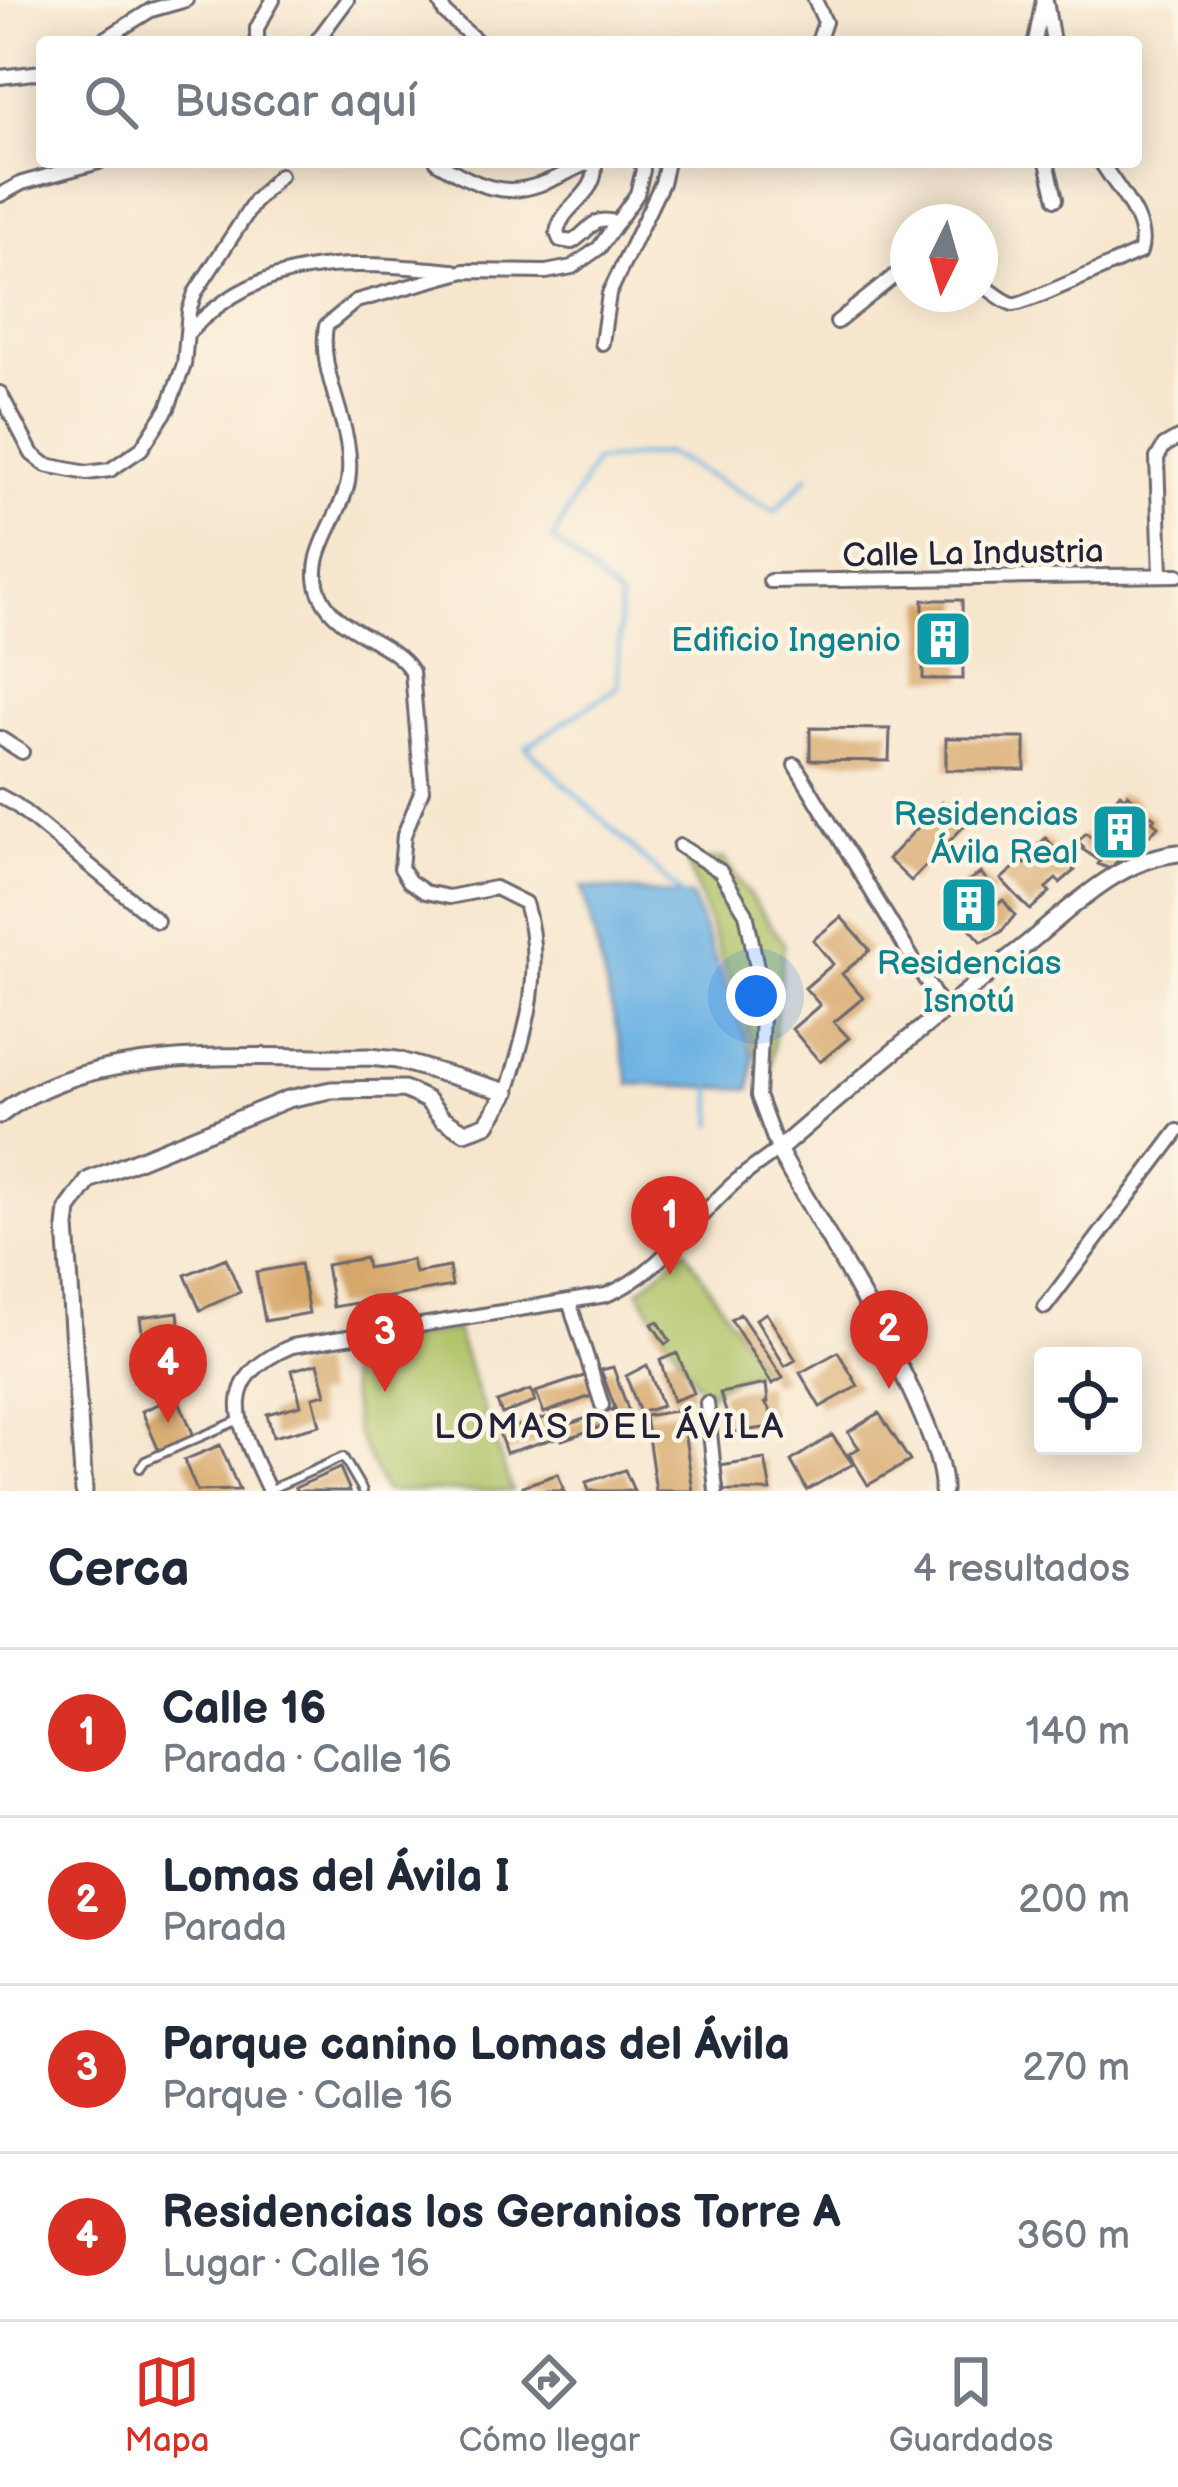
<!DOCTYPE html>
<html lang="es">
<meta charset="utf-8">
<style>
:root{--surface:#fff;--page:#f6f6f7;--text:#1f2937;--muted:#747a83;--line:#e0e1e3;--accent:#d93025}
body{margin:0;font-family:"Balsamiq Sans",sans-serif;background:var(--page);color:var(--text)}
.controls{position:absolute;right:36px;bottom:36px;display:grid;overflow:hidden;border-radius:12px;box-shadow:0 6px 30px #0003}
.controls button{width:108px;height:108px;display:grid;place-items:center;padding:0;border:0;border-bottom:3px solid var(--line);background:var(--surface);color:var(--text);font:60px sans-serif}
.compass{position:absolute;left:890px;top:204px;width:108px;height:108px;border-radius:50%;background:var(--surface);box-shadow:0 6px 30px #0003;rotate:185deg}
.you{position:absolute;left:756px;top:996px;width:42px;height:42px;margin:-30px;border:9px solid #fff;border-radius:50%;background:#1a73e8;box-shadow:0 0 0 18px #1a73e833}
.badge{display:grid;place-items:center;width:78px;height:78px;border-radius:50%;background:var(--accent);color:#fff;font-size:39px;font-weight:700}
.pin{position:absolute;translate:-50% -99px;filter:drop-shadow(0 3px 6px #0008)}
.pin::after{content:'';position:absolute;top:63px;width:42px;height:36px;background:inherit;clip-path:polygon(0 0,100% 0,50% 100%)}
.list{margin:0;padding:0;list-style:none}
h2{display:flex;justify-content:space-between;align-items:center;height:156px;margin:0;padding:0 48px;font-size:51px}
h2 small{font-size:39px;font-weight:400;color:var(--muted)}
.list li{display:grid;grid-template-columns:78px 1fr auto;gap:36px;align-items:center;box-sizing:border-box;height:168px;padding:0 48px;border-top:3px solid var(--line)}
.list b{display:block;font-size:45px;white-space:nowrap}
.list p{margin:0;font-size:39px;white-space:nowrap;color:var(--muted)}
.list em{font-size:39px;font-style:normal;color:var(--muted)}
.icon{flex:none;width:66px;height:66px;fill:none;stroke:currentColor;stroke-width:2;stroke-linecap:round;stroke-linejoin:round}
.map{position:relative;flex:none;width:1178px;height:1491px;overflow:hidden}
.search{position:absolute;background:var(--surface);box-shadow:0 6px 30px #0003;left:36px;right:36px;top:36px;height:132px;display:flex;align-items:center;gap:30px;box-sizing:border-box;padding:0 42px;border-radius:12px;color:var(--muted);font-size:45px}
.sheet{height:828px;background:var(--surface)}
nav{display:flex;justify-content:space-around;align-items:center;box-sizing:border-box;height:168px;border-top:3px solid var(--line);background:var(--surface);font-size:33px;color:var(--muted)}
nav a{display:grid;justify-items:center;gap:6px}
nav .on{color:var(--accent)}
.map>svg:first-child{display:block}
</style>
<div class="map">
<svg width="1178" height="1491" viewBox="0 0 1178 1491">
<rect width="100%" height="100%" fill="#fcf5e5"/>
<filter id="ink" filterUnits="userSpaceOnUse"><feTurbulence type="fractalNoise" baseFrequency=".00833" numOctaves="2"/><feDisplacementMap in="SourceGraphic" scale="24" xChannelSelector="R" yChannelSelector="G"/><feConvolveMatrix kernelMatrix="1 2 1 2 8 2 1 2 1" color-interpolation-filters="sRGB"/></filter>
<filter id="wash" filterUnits="userSpaceOnUse"><feTurbulence type="fractalNoise" baseFrequency=".004" numOctaves="4" result="noise"/><feDisplacementMap in="SourceGraphic" scale="48" xChannelSelector="R" yChannelSelector="G"/><feGaussianBlur stdDeviation="2.7" result="paint"/><feColorMatrix in="noise" values="0 0 0 0 0 0 0 0 0 0 0 0 0 0 0 0 0 1.4 0 .05"/><feComposite in="paint" operator="in"/></filter>
<g filter="url(#wash)">
<rect width="100%" height="100%" fill="#f7e6ce"/>
<path fill="#aec266" stroke="#687250" stroke-width="3" d="M724,859l60,85 -15,144 -82,-226z
M685,1249l76,119 -49,21v5l-8,1 -65,-104z
M456,1330l56,161h-128l-28,-59 -12,-79z"/>
<path fill="#6cb2e3" stroke="#476a8f" stroke-width="3" d="M582,887l109,9 62,160 -2,33 -121,-5z"/>
<g fill="none" stroke-linecap="round" stroke-linejoin="round">
<path stroke="#6cb2e3" stroke-width="4.5" d="M686,899l-160,-152 92,-60 2,-88 -67,-60 42,-78 71,-8 109,58 33,-35
M711,1084l3,41"/>
</g>
<g id="blocks">
<path fill="#d7a76b" d="M923,600h39l1,79h-40z
M810,728l80,1 -1,32 -79,-1z
M946,738h79v32h-79z
M1120,793l5,5 3,-4 10,9 -3,3 20,12 -3,3 6,5 -8,9 -5,-5 -35,39 -12,-5 2,-3 -18,-12 2,-2 -6,-5 8,-9 5,4 27,-30 -5,-5z
M942,802l24,22 -55,57 -23,-22z
M1046,838l10,11 -4,4 23,17 -15,13 -4,-4 -10,9 4,4 -20,18 -29,-31 21,-18 3,3 10,-8 -4,-4z
M981,873l15,18 -13,10 7,9 13,-10 12,15 -14,17 -19,10 -16,-18 8,-7 -6,-8 -8,6 -13,-15 16,-16z
M841,917l29,33 -28,24 21,24 -29,24 15,16 -29,24 -28,-33 28,-24 -15,-17 28,-24 -20,-24z
M226,1258l14,34 -40,18 -15,-35z
M365,1258l2,10 45,-8 3,13 34,-6 3,19 -119,21 -7,-42z
M300,1264l9,49 -44,8 -9,-49z
M178,1312l5,43 -37,5 -6,-43z
M766,1313l30,47 -11,6 -29,-47z
M740,1314l43,64 -11,6 -41,-64z
M658,1321l12,20 -5,3 -13,-20z
M838,1352l20,34 -38,21 -20,-34z
M677,1353l17,40 -21,8 -13,-41z
M318,1363l8,31 -13,3 7,28 -47,12 -6,-23 34,-9 -9,-35z
M647,1365l15,41 -22,7 -14,-37z
M613,1367l17,48 -11,4 -18,-49z
M587,1375l7,20 -50,18 -8,-21z
M766,1384l2,18 -3,1 5,6 2,18 -46,6 -3,-18h4l-7,-22z
M531,1390l4,12 -33,12 -5,-12z
M177,1396l17,40 -35,15 -17,-40z
M613,1409l4,12 -55,19 -4,-12z
M681,1410l12,81h-37l-11,-75z
M879,1413l31,48 -42,24 -19,-31 10,-6 -11,-16z
M551,1416l8,21 -53,16 -7,-21z
M832,1435l21,29 -46,26 -16,-29z
M220,1445l19,45 -42,1 -13,-31z
M765,1459l6,32h-47l-4,-25z
M340,1468l10,23h-53l-2,-3z
M625,1470l9,21h-45l-3,-9z
M558,1474l6,17h-39l-2,-5z"/>
</g>
</g>
<g filter="url(#ink)">
<use href="#blocks" fill-opacity="0" stroke="#6d676e" stroke-width="3"/>
<g fill="none" stroke-linecap="round" stroke-linejoin="round">
<g stroke="#6d676e" stroke-width="12">
<path id="service" d="M140,1468l5,-7 94,-41
M269,1490l74,-33 20,34"/>
</g>
<g stroke="#6d676e" stroke-width="18">
<path id="minor" d="M439,0l6,13 33,29
M815,0l10,22 -7,20
M1046,1l7,41
M100,42l51,-32 35,-10
M257,42v-14l16,-28
M316,42l31,-42
M1035,42l8,-42
M0,77l42,-5
M437,162c64,38 81,36 148,2l10,2c1,31 -33,38 -38,67l3,7 12,2c18,-11 21,-28 45,-19
M1047,162l9,37
M0,195l22,-12 77,-21
M980,283c10,6 22,18 33,21 9,2 109,-45 127,-52 10,-31 -24,-64 -39,-90
M837,322l71,-57
M189,332c76,-80 164,-70 265,-61
M602,343l7,-49 53,-111 5,-21
M0,393l32,61 14,11 41,8 23,-3 31,-21 27,-41 16,-43 5,-54 6,-18 60,-92 25,-26
M1161,575l-4,-117 7,-12 14,-8
M770,581l408,-6
M0,738l22,14
M795,765l148,244
M0,796l16,9 141,116
M507,1092c20,-62 38,-125 18,-189l-30,-15 -46,9 -24,-5 -16,-11 -8,-13 3,-33 18,-45 -10,-118c-21,-34 -73,-37 -91,-76 -19,-39 20,-77 27,-114 9,-54 -31,-104 -22,-156l30,-25 109,-30 81,1 26,-5 27,-19 38,-54 6,-24 -2,-8
M569,1301l33,104
M1045,1307l133,-176
M707,1403l9,88
M269,1491c-28,-62 -60,-110 23,-145l314,-51c54,-21 85,-74 127,-111 14,-13 30,-23 45,-34l-20,-54 5,-99 -17,-84 -26,-42 -40,-25"/>
</g>
<g stroke="#6d676e" stroke-width="21">
<path id="tertiary" d="M0,1115c91,-74 257,-56 369,-58l28,3 110,32 -20,32 -22,8 -23,-14 -15,-18 -23,-11 -73,1 -43,9 -199,81 -21,29 -2,18 18,264
M943,1491c4,-65 -128,-274 -165,-341 80,-69 160,-137 244,-202 48,-38 93,-88 156,-95"/>
</g>
<use href="#service" stroke="#fff" stroke-width="6"/>
<use href="#minor" stroke="#fff" stroke-width="12"/>
<use href="#tertiary" stroke="#fff" stroke-width="15"/>
</g>
</g>
<defs>
<g id="building-square" transform="scale(3)"><rect x="-9" y="-9" width="18" height="18" rx="4" fill="#0f9aa8" stroke="#fcf5e5"/><path d="M-4-6H4V6H1V3H-1V6H-4ZM-2.5-4.3h1.7v1.8h-1.7ZM.8-4.3h1.7v1.8H.8ZM-2.5-1h1.7V.8h-1.7ZM.8-1h1.7V.8H.8Z" fill="#fff"/></g>
</defs>
<g fill-rule="evenodd">
<use href="#building-square" x="943" y="639"/>
<use href="#building-square" x="1120" y="832"/>
<use href="#building-square" x="969" y="905"/>
</g>
<g text-anchor="middle" stroke-width="9" stroke-linejoin="round" paint-order="stroke">
<g font-size="33" fill="#22223b" stroke="#fcf5e5">
<text transform="translate(973 552) rotate(-1)" y="12">Calle La Industria</text>
</g>
<g font-size="33" fill="#0d838f" stroke="#fcf5e5" text-anchor="end">
<text x="901" y="651">Edificio Ingenio</text>
<text x="1078" y="825">Residencias<tspan x="1078" dy="38">Ávila Real</tspan></text>
<text x="969" y="974" text-anchor="middle">Residencias<tspan x="969" dy="38">Isnotú</tspan></text>
</g>
<g font-size="36" letter-spacing="3" fill="#22223b" stroke="#fcf5e5">
<text x="610" y="1438">LOMAS DEL ÁVILA</text>
</g>
</g>
</svg>
<div class="controls">
<button><svg class="icon" aria-label="locate" viewBox="0 0 24 24"><circle cx="12" cy="12" r="6"/><path d="M12 2v4M12 18v4M2 12h4M18 12h4"/></svg></button>
</div>
<svg class="compass" viewBox="-18 -18 36 36"><path d="M0-13l5 13h-10z" fill="#e53935"/><path d="M0 13l5-13h-10z" fill="#747a83"/></svg>
<div class="you"></div>
<div class="pin badge" style="left:670px;top:1275px">1</div>
<div class="pin badge" style="left:889px;top:1389px">2</div>
<div class="pin badge" style="left:385px;top:1392px">3</div>
<div class="pin badge" style="left:168px;top:1423px">4</div>
<div class="search"><svg class="icon" aria-label="search" viewBox="0 0 24 24"><circle cx="10" cy="10" r="6"/><path d="M15 15l6 6"/></svg>Buscar aquí</div>
</div>
<section class="sheet">
<h2>Cerca<small>4 resultados</small></h2>
<ul class="list">
<li><span class="badge">1</span><div><b>Calle 16</b><p>Parada · Calle 16</p></div><em>140 m</em></li>
<li><span class="badge">2</span><div><b>Lomas del Ávila I</b><p>Parada</p></div><em>200 m</em></li>
<li><span class="badge">3</span><div><b>Parque canino Lomas del Ávila</b><p>Parque · Calle 16</p></div><em>270 m</em></li>
<li><span class="badge">4</span><div><b>Residencias los Geranios Torre A</b><p>Lugar · Calle 16</p></div><em>360 m</em></li>
</ul>
</section>
<nav>
<a class="on"><svg class="icon" aria-label="map" viewBox="0 0 24 24"><path d="M3 6l6-2 6 2 6-2v14l-6 2-6-2-6 2zM9 4v14M15 6v14"/></svg>Mapa</a>
<a><svg class="icon" aria-label="directions" viewBox="0 0 24 24"><path d="M12 3l9 9-9 9-9-9zM9 14v-3h6M13 9l2 2-2 2"/></svg>Cómo llegar</a>
<a><svg class="icon" aria-label="saved" viewBox="0 0 24 24"><path d="M7 4h10v16l-5-4-5 4z"/></svg>Guardados</a>
</nav>
